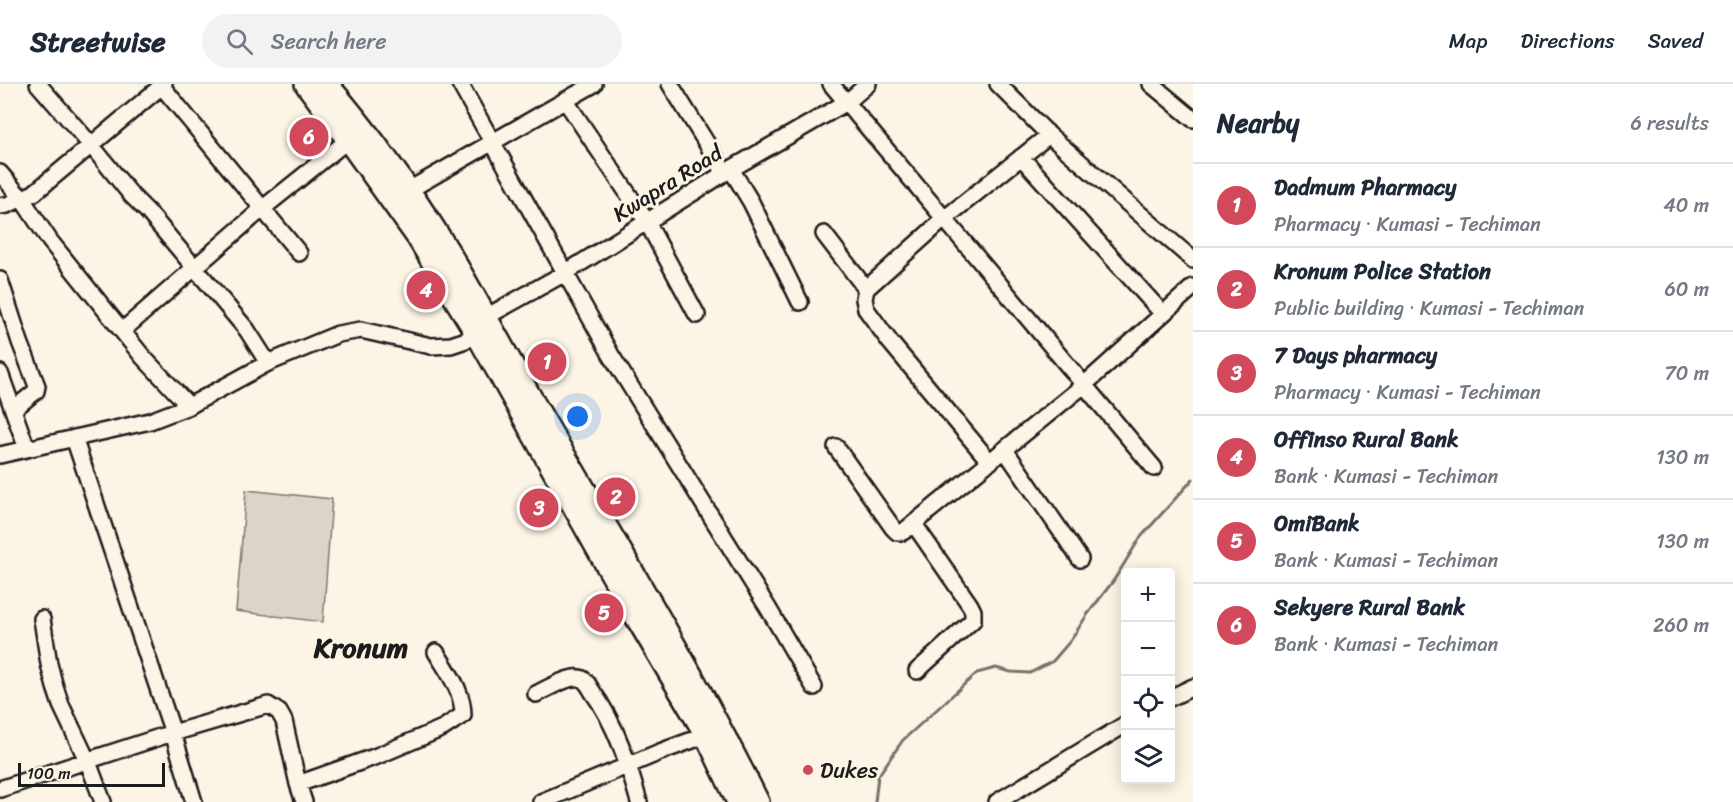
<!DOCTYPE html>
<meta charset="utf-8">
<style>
:root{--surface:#fff;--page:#f2f2f3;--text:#1f2937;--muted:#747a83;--line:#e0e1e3;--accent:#d1495b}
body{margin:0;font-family:Sriracha,sans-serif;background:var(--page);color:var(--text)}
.controls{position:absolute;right:18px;bottom:18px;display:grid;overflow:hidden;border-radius:6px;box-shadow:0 3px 15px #0003}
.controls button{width:54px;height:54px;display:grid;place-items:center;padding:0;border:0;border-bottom:2px solid var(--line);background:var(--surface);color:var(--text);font:30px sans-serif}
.scale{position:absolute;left:18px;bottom:15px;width:147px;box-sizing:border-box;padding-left:6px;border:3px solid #1c1c1c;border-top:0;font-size:16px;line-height:21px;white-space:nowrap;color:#1c1c1c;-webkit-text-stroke:4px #fcf5e5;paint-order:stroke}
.you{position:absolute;left:578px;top:333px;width:21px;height:21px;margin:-15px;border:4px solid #fff;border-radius:50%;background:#1a73e8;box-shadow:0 0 0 9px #1a73e833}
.badge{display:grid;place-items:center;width:39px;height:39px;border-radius:50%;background:var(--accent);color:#fff;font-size:20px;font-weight:700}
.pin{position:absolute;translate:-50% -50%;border:3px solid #fff;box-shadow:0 2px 6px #0006}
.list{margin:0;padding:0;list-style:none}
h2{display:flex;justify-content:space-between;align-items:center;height:78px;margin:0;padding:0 24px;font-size:26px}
h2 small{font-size:20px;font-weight:400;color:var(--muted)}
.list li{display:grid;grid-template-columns:39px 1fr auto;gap:18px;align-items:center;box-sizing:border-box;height:84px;padding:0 24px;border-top:2px solid var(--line)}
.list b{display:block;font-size:22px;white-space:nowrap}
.list p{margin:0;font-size:20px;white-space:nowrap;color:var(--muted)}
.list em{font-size:20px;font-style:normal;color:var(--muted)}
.icon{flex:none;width:33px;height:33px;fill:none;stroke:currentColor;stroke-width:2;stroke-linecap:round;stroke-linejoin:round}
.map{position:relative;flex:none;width:1193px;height:718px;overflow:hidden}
header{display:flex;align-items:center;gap:36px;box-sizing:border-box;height:84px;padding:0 30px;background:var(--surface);border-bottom:2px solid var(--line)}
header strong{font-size:28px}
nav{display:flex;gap:33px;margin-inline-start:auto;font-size:21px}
.search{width:420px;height:54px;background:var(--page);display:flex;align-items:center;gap:15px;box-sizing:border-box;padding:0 21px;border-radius:33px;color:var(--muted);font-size:22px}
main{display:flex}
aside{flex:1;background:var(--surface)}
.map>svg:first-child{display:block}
</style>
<header>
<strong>Streetwise</strong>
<div class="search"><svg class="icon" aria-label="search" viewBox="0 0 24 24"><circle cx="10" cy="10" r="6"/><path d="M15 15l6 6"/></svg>Search here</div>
<nav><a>Map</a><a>Directions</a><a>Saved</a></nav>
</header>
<main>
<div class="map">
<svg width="1193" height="718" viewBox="0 0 1193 718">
<rect width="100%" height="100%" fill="#fcf5e5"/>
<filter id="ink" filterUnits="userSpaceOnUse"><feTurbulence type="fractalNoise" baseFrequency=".0167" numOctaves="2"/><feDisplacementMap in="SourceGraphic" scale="12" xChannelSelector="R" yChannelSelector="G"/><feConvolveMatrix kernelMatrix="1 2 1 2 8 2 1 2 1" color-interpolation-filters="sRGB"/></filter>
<g filter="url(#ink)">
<path fill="#dbd5c8" stroke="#7c7872" stroke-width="1.5" d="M246,406l86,9 -9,123 -87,-11z"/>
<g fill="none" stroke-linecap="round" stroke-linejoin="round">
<path stroke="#75726c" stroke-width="3" d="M875,718l3,-26 25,-36 74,-67 19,-5 15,4 19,1 23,-12 18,-21 16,-25 27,-35 26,-42 53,-59"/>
<g stroke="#1c1c1c" stroke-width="20">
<path id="minor" d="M38,0l53,61 41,51 16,16 99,118 21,33
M160,0l139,169
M460,0l151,271 157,253 46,79
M670,0l55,89
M831,0l323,384
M998,0l51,51 144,125
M1151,0l42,35
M565,16l82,122 50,93
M1021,73l142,157
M731,85l20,33 49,100
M0,89l22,26 28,42 93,116 46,49
M409,106l185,-106
M0,122l7,-1 27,-12 130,-109
M824,150l42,55
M0,196l20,62 17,44 -1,5 -22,18
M486,233l79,-44 166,-104 116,-67 21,-18
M122,247l140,-122 86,-69
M0,289l27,76
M74,354l99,295 21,69
M836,363l57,81 4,4h6l181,-147 109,-98
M1005,366l75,109
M0,371l150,-34 39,-15 79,-43 70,-29 23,-4 70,16 20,-1 27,-9
M990,378l-100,-120 -24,-33 -2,-10 2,-10 78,-70 105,-84
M914,440l56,81 3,6v9l-56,51
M42,535l7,45 6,23 6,18 27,57 15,40
M536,610c10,-5 33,-18 43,-16 7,1 10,8 13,13 24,33 36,72 47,111
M1170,614l23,-11
M298,700l79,-28 66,-28 20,-13c0,-24 -15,-43 -27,-63
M0,705l163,-53 105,-31 11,7 5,9 14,63 6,18
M541,718l119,-50 46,-17
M997,718l129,-78"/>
</g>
<g stroke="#1c1c1c" stroke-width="26">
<path id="highway" d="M306,0l42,56 70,98 60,98 151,269 77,130 32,67
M327,0c45,52 84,107 120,165 33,56 63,113 96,170 74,126 150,252 215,383"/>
</g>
<use href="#minor" stroke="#fcf5e5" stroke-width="15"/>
<use href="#highway" stroke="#fcf5e5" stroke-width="21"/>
</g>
</g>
<circle fill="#d1495b" stroke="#fcf5e5" stroke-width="2" cx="808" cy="686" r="6"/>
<g text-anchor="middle" stroke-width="6" stroke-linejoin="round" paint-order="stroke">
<g font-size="22" fill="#1c1c1c" stroke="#fcf5e5">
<text transform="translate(667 99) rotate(-32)" y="8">Kwapra Road</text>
</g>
<g font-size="22" fill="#1c1c1c" stroke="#fcf5e5" text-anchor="start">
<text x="820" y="694">Dukes</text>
</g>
<g font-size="28" font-weight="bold" fill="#1c1c1c" stroke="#fcf5e5">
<text x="361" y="573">Kronum</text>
</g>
</g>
</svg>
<div class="controls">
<button>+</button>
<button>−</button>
<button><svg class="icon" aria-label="locate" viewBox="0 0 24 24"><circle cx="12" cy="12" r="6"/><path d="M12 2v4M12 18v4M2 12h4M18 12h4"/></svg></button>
<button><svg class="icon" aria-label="layers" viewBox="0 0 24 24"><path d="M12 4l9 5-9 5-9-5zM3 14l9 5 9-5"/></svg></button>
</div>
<div class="scale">100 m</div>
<div class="you"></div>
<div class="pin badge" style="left:547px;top:278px">1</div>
<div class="pin badge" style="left:616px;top:413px">2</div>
<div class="pin badge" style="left:539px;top:424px">3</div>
<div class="pin badge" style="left:426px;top:206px">4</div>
<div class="pin badge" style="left:604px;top:529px">5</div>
<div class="pin badge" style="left:309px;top:53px">6</div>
</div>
<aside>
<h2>Nearby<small>6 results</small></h2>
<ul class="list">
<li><span class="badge">1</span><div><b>Dadmum Pharmacy</b><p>Pharmacy · Kumasi - Techiman</p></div><em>40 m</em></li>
<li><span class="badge">2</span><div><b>Kronum Police Station</b><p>Public building · Kumasi - Techiman</p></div><em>60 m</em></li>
<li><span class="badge">3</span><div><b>7 Days pharmacy</b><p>Pharmacy · Kumasi - Techiman</p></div><em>70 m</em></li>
<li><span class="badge">4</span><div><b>Offinso Rural Bank</b><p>Bank · Kumasi - Techiman</p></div><em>130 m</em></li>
<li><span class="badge">5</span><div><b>OmiBank</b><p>Bank · Kumasi - Techiman</p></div><em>130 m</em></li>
<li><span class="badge">6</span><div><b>Sekyere Rural Bank</b><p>Bank · Kumasi - Techiman</p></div><em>260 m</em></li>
</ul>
</aside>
</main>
